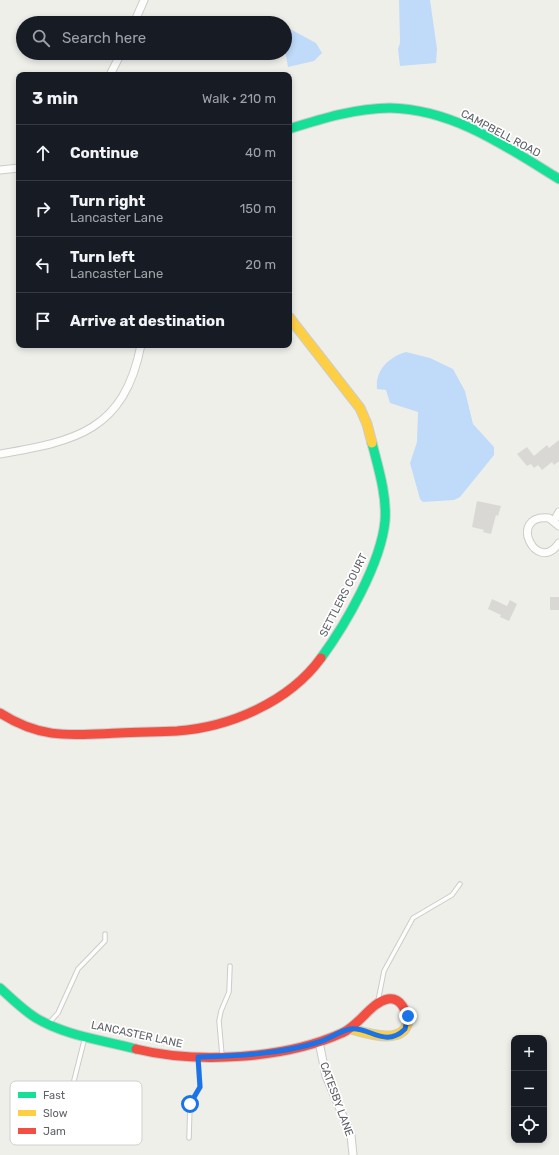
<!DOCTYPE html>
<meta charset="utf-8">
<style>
:root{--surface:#171b24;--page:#20242c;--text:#f1f3f6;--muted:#9ea1a6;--line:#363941}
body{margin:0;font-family:Rubik,sans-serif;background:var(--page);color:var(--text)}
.controls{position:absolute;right:12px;bottom:12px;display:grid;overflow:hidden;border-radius:8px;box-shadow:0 2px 6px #0003}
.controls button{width:36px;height:36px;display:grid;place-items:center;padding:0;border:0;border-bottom:1px solid var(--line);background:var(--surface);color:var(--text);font:20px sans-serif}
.stop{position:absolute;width:12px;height:12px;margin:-9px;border:3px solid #1a73e8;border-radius:50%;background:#fff}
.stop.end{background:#1a73e8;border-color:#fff;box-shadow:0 1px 4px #0008}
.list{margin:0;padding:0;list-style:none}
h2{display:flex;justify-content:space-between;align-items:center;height:52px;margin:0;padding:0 16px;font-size:17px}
h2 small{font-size:13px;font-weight:400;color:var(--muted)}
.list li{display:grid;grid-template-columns:26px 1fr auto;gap:12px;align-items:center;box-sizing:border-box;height:56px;padding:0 16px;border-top:1px solid var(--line)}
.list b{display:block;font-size:15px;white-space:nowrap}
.list p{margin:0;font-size:13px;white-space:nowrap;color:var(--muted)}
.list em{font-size:13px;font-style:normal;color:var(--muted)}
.icon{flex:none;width:22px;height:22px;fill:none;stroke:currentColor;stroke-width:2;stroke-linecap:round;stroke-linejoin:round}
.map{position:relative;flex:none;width:559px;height:1155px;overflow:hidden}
.search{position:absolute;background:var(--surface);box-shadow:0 2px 6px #0003;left:16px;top:16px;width:276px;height:44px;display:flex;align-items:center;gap:10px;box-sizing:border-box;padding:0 14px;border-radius:22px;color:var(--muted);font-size:15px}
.panel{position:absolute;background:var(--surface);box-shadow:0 2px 6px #0003;left:16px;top:72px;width:276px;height:276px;border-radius:8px}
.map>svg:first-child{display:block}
</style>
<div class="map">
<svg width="559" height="1155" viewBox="0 0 559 1155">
<rect width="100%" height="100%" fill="#efefea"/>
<path fill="#bfdbf9" d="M399,0h31l7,49 -1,14 -36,3 -2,-17 2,-6z
M290,29l26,14 6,10 -8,8 -26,6 -3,-17z
M406,352l24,6 23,11 12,22 8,33 21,23v8l-34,42 -6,3 -31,2 -3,-3 -10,-36 7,-21 1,-30 -28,-9 -4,-13 -9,-1c-2,-19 12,-32 29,-37z"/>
<path fill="#d9d8d5" d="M559,440v21l-5,4 -2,-3 -10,8 -4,-5 -4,3 -3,-4 -4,2 -10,-12 10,-7 7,9 13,-11 2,3z
M477,501l24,5 -3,10 -2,-1 -5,19 -8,-2 1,-2 -12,-3z
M550,597h9v13h-9z
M492,599l15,7 3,-6 7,4 -8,17 -9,-4 1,-2 -13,-6z"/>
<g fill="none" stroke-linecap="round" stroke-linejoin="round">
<g stroke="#cbcbcb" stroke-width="5.5">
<path id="lane" d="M378,1001l6,-30 29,-53 39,-23 8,-11
M49,1023l9,-10 20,-44 27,-28v-7
M222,1055l-3,-34 2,-10 8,-19 1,-26
M83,1135l-15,-31 17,-67
M189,1138l1,-34 10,-17 -2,-29"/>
</g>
<g stroke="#cbcbcb" stroke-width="9">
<path id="street" d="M134,23l10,-23
M110,75l11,-22
M0,170l19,-2
M0,454c76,-13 124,-23 141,-109
M554,521l5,-9
M559,526l-10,-8c-43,-4 -12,58 10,25
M319,1042l7,34 25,59 2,20"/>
</g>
<g stroke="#ccc" stroke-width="11">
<path id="fast" d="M289,129c32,-10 67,-21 101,-21 63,1 117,39 169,71
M321,658c25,-34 60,-95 64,-137 2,-26 -7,-54 -13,-78
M0,988c11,10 23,22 36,30 30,18 67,22 100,31"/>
</g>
<g stroke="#ccc" stroke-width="11">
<path id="slow" d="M289,317l71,91 7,16 5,19
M351,1029c15,4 53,17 57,-8"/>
</g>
<g stroke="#ccc" stroke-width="11">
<path id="jam" d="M0,713c42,27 72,22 119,20 19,-1 39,-1 58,-2 53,-4 112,-29 144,-73
M136,1049c61,15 149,10 206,-16 17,-7 29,-31 46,-34 13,-2 18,12 20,22"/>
</g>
<use href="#lane" stroke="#fdfdfc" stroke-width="3.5"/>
<use href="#street" stroke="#fdfdfc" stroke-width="7"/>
<use href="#fast" stroke="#16e098" stroke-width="9"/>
<use href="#slow" stroke="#ffcf43" stroke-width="9"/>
<use href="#jam" stroke="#f24e42" stroke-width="9"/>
</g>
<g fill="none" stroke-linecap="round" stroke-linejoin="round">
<path stroke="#1a73e8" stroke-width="5" d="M190,1104l10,-17 -2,-30c39,-1 83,-3 121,-15 10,-3 21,-11 31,-13 19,-3 35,20 55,0l3,-13"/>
</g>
<g text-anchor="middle" stroke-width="3.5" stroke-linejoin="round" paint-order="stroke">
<g font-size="11" fill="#5f6268" stroke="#fff">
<text transform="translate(501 133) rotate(28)" y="4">CAMPBELL ROAD</text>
<text transform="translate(343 595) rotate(-63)" y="4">SETTLERS COURT</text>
<text transform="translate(137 1034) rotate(12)" y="4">LANCASTER LANE</text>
<text transform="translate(337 1099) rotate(70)" y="4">CATESBY LANE</text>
</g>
</g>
<rect x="10" y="1081" width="132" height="64" rx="6" fill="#fff" stroke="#cfd0d2" stroke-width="1"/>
<rect x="18" y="1092" width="18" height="6" fill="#16e098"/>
<rect x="18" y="1110" width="18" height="6" fill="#ffcf43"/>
<rect x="18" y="1128" width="18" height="6" fill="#f24e42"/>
<g font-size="11" fill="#5f6268">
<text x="43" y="1099">Fast</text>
<text x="43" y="1117">Slow</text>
<text x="43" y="1135">Jam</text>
</g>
</svg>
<div class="controls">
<button>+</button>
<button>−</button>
<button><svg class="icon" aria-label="locate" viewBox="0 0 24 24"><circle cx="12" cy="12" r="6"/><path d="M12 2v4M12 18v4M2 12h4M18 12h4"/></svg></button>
</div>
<div class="stop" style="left:190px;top:1104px"></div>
<div class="stop end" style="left:408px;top:1016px"></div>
<div class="search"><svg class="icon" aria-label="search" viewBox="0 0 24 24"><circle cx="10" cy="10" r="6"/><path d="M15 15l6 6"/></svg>Search here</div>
<section class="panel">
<h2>3 min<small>Walk · 210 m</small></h2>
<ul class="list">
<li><svg class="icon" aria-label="ahead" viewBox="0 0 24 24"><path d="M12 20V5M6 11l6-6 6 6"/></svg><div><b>Continue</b></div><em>40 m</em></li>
<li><svg class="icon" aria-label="right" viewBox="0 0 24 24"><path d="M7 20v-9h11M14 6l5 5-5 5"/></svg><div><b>Turn right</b><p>Lancaster Lane</p></div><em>150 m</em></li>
<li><svg class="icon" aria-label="left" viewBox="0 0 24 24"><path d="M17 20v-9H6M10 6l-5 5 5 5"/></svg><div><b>Turn left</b><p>Lancaster Lane</p></div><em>20 m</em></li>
<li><svg class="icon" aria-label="arrive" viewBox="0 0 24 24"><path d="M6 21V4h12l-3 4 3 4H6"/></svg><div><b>Arrive at destination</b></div></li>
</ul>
</section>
</div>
